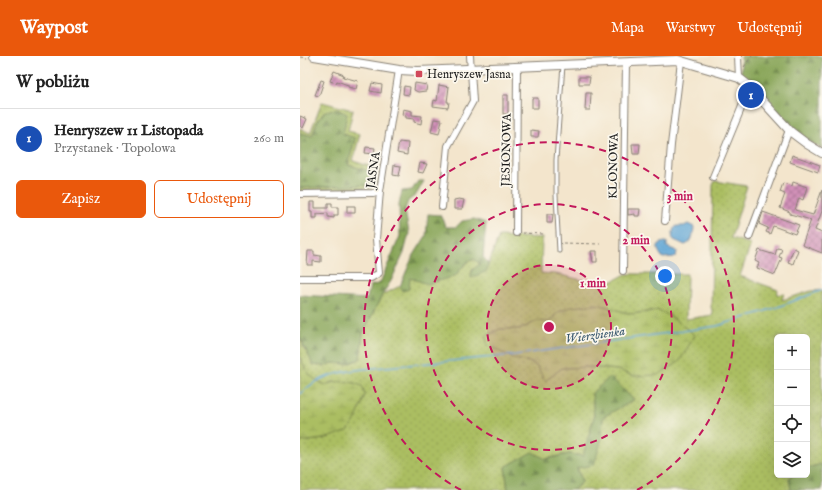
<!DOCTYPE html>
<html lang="pl">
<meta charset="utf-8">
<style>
:root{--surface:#fff;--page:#f6f6f6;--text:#222;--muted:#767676;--line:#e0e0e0;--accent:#ea580c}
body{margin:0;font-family:"IM FELL English",serif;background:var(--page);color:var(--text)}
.controls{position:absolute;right:12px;bottom:12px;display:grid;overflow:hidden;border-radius:6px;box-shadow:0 4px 16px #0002}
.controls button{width:36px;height:36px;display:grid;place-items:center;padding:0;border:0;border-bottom:1px solid var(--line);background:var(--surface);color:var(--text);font:20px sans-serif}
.you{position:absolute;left:365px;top:220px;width:14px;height:14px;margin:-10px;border:3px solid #fff;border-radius:50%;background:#1a73e8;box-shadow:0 0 0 6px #1a73e833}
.badge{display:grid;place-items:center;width:26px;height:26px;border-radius:50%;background:var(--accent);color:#fff;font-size:13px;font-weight:700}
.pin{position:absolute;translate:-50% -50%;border:2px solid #fff;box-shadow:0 1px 4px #0006}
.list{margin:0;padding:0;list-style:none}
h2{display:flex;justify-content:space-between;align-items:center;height:52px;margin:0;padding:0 16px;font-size:17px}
h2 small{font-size:13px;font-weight:400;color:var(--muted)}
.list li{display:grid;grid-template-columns:26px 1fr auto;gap:12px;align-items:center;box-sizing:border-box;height:60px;padding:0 16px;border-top:1px solid var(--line)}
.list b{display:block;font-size:15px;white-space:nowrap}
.list p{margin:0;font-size:13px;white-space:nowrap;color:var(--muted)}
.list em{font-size:13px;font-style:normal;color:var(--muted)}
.actions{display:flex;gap:8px;padding:12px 16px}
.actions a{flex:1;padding:9px 0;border:1px solid var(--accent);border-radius:6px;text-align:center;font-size:14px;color:var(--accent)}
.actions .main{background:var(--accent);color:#fff}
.icon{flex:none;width:22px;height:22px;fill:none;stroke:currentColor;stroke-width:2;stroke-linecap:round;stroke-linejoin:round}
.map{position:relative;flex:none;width:522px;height:434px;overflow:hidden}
header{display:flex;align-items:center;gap:24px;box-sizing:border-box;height:56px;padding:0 20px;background:var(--accent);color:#fff}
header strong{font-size:19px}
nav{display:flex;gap:22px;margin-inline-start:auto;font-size:14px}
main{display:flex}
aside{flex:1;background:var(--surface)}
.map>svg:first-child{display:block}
</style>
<header>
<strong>Waypost</strong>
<nav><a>Mapa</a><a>Warstwy</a><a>Udostępnij</a></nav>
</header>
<main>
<aside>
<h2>W pobliżu<small></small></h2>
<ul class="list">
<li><span class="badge" style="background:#1a4fb4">1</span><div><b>Henryszew 11 Listopada</b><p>Przystanek · Topolowa</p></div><em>260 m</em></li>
</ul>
<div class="actions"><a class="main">Zapisz</a><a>Udostępnij</a></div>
</aside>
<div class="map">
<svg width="522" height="434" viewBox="0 0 522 434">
<defs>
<pattern id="grass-dots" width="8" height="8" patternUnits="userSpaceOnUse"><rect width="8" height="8" fill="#abbe62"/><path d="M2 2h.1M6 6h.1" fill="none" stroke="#93a354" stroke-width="1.8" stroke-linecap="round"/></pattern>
<pattern id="forest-firs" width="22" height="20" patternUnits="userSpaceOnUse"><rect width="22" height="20" fill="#88a558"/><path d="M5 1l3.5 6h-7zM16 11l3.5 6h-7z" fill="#6e8648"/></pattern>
<pattern id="wetland-marsh" width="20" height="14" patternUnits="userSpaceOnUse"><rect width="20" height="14" fill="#abbe62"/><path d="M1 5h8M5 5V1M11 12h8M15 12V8" fill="none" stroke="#93a354"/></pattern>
<pattern id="building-cross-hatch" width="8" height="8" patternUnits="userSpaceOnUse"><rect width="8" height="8" fill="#d191b8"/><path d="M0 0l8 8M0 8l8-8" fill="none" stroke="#a97695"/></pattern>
</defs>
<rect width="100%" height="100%" fill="#fbf7ec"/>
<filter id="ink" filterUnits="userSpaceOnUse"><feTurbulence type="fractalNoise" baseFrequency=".025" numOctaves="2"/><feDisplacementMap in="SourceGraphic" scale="8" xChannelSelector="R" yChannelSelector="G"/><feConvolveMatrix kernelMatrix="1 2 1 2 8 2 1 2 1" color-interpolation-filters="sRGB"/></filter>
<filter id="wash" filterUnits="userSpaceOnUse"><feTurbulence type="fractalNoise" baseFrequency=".012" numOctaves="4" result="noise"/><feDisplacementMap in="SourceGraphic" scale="16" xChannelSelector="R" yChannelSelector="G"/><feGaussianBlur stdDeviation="0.9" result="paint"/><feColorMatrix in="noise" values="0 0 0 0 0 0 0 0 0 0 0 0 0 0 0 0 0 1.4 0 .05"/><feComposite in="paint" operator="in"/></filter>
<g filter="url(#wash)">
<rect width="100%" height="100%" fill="#f3e5cc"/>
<path fill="url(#grass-dots)" stroke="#646d3f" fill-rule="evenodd" d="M22,46l31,8 -5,21 12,3 -7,27 25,8 -1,12 -4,7 -73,3v-3l68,-3 5,-13 -25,-7 7,-26 -38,-17 -5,14 -12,-3v-5l10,5z
M415,125l32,5 -16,52 20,6 -11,32 38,14 -1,5 7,-2 -2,7 29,-9 11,-1v174l-15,4v-131h-30v138h17l-5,3 2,12h-218l9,-8 -5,-15 25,-29 1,-21 -11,-24 2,24 -11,39 -14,-2 -64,13 3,23h-208v-48l24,-3 12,-58 -11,4 -13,-7 -7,-10 -5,-11v-20l5,13 19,16 8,-3 15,1 13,-5 3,-26 19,-38 18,-9 3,5 7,-13 45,-2 12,-14 8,-3 11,12 13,-35 43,2 -1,35 15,1 35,8h20l15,-8h61l-1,45 27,-4 -2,-8 2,-122zM316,254l16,4 27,-4 -25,66 -16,-6 -27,-3 -29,1 -17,12 -8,-14 -10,-5 -12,-2 -29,-23 14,-7h21l16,-8 12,1 9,-10z"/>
<path fill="url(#forest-firs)" stroke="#52603a" d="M441,0h81v93l-14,-8 -17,-13 -50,-53z
M37,53l10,5 -4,20 12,4 -7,27 25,7 -5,13 -68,3v-55l12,3 5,-14 8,-11z
M118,125h6l-8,14 -8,6 -3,9 4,23 -5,20 -13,28 -9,14 -19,38 -3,26 -13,5 -15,-1 -7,3 -12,-1 -13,-28v-42l67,4 3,-13 10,-3 20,-47 -1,-31 3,-14 10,-1z
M128,158l12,1 6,12h10l6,-6 12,-2 12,4 -3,34 5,6 -1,8 -16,7 1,-8 8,-6 -6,-5 -7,3 -12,14 -27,8 -18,-6 -1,11 -7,2 -2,-5 12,-28 14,-22z
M310,321l24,23 -31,17 -1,21 -8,27 -17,3 5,14 -9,8h-65l-3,-23 27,-15 14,7 23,-5 14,2 11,-39 -2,-24z
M522,408v26h-31l-2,-12 5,-3h13v-7z"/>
<path fill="url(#wetland-marsh)" stroke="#646d3f" d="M297,248l35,10 27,-4 14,8 22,17 -16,27 -21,13 -24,1 -16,-6 -27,-3 -29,1 -17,13 -8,-15 -10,-5 -12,-2 -28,-14 -1,-9 14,-7h21l16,-8 12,1 9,-10 13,-5z
M0,301c7,16 9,20 25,28 15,-5 23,-5 37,1l3,9 -9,24 -8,12 -24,8 -24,3z"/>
<path fill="#5ea4d4" stroke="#3d6078" d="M388,168l6,3c-1,8 -1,15 -9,18l-11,-5 -2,-3 2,-9 3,-2h7z
M367,186v5l10,4 -1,6 -13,1c-6,-7 -9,-16 4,-16z"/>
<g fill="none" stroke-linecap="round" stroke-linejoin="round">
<path stroke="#5ea4d4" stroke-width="1.5" d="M0,338c18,-18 39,-22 63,-25l152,-14 202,-29 61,-19 44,-17"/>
</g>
<g id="blocks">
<path fill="url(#building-cross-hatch)" d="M34,15l10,4 -1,2 15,4 -2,8 -8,-2v-2l-11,-4 -1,2 -6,-2z
M279,21h11l-1,7h-10z
M21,24l3,1 -5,15 -4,-1z
M72,27l10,2 -1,8 -11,-2z
M115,27l12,2 -1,6 -8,1 -4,-2z
M139,29l10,2 -2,15h2l-1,6 -15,-2 1,-6 3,1z
M104,30l6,1 -1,8 -6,-1z
M286,37h5l-1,17h-5z
M203,39h5v19h-5z
M232,42h6v10h-6z
M103,53l9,2v4l10,1 -1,8 -7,-2v-3l-8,-1v-2l-4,-1z
M0,60l7,3 -4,9 -3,-2z
M134,63l8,1 -3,14 -8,-2z
M231,74l8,1 -1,6h-7z
M99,86l9,1 -1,12 -10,-2z
M332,88h8l-1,10h-6z
M66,91l9,1 -1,6 -9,-1z
M492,99l28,10 -2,7 -28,-10z
M120,107l7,1 -4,9 -5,-1z
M94,109l7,1 -2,10 -6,-1z
M493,126l14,5 -4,13 -4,-2 -4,12 18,5 9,-25v21l-7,19 7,3v20l-20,-8 9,-25 -21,-6v-2l-10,-4 5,-14 -5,-2 3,-9 9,3z
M159,143l5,1 -2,9h-8v-9z
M10,146h5v6h13v-5h4v4h6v8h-4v3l-6,-1v-4l-11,1v4h-5v-6h-2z
M47,150h8v7h-8z
M328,153h12l-1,7h-4v-2l-7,1z
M463,156l36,13 -4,9 -22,-8 -3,8 -4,-2 2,-4 -9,-4z
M247,158h6l-1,9h-5z
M477,192l5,1 -3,8 3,1 -7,17 -18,-7 2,-5 -4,-2 4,-11 16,5z
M494,192l4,2 -5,14 -5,-2z
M8,195h6v4l7,1v6l-8,-1v4h-6z
M291,195h6v11h-4z"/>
</g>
</g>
<g filter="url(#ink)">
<use href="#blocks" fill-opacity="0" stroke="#888074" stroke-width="1"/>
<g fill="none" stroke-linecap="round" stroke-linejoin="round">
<g stroke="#888074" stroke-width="5">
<path id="lane" d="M259,195l-3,-56v-35l7,-95"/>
</g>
<g stroke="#888074" stroke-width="8">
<path id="street" d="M438,0l1,22
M413,121l37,-90
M0,138l73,-1 7,-2
M142,151l6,-61 25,-45 -3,-45
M365,165l6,-76 10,-84
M216,177l1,-167
M449,181l40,-107
M323,215l3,-209
M0,222h71l8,-5 -3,-34 4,-48 19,-121"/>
</g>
<g stroke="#888074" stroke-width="10">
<path id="secondary" d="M14,0l85,14 19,1 260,-11 61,18 9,7 43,47 16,12 15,9"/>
</g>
<path stroke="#888074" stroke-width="1" stroke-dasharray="3 3" stroke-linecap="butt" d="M0,1l7,1
M444,11l8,-11
M222,177l21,1
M263,187l37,1"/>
<use href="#lane" stroke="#fff" stroke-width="3"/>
<use href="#street" stroke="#fff" stroke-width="6"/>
<use href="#secondary" stroke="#fff" stroke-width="8"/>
</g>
</g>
<circle cx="249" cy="271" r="62" fill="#c2185b" fill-opacity=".12"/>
<g fill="none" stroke="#c2185b" stroke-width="2" stroke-dasharray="7 5">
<circle cx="249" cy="271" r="62"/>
<circle cx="249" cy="271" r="123"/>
<path d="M161 434A185 185 0 1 1 337 434"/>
</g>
<rect fill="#d1495b" stroke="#fbf7ec" stroke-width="1.5" x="115" y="14" width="8" height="8" rx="2"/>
<g text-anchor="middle" stroke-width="3.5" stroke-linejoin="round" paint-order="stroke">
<g font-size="12" fill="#1c1c1c" stroke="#fbf7ec" text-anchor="start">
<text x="127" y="22">Henryszew Jasna</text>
</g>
<g font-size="12" fill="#1c1c1c" stroke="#fbf7ec">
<text transform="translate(206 94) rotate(-89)" y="4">JESIONOWA</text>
<text transform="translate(313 110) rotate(-89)" y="4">KLONOWA</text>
<text transform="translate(73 114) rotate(-81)" y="4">JASNA</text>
</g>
<g font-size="13" font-style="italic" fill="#3a596f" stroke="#fbf7ec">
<text transform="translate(295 278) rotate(-8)" y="5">Wierzbienka</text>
</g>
</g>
<circle cx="249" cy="271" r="6" fill="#c2185b" stroke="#fbf7ec" stroke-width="2"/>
<g font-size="12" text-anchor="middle" font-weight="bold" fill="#c2185b" stroke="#fbf7ec" stroke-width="3.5" stroke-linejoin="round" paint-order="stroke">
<text x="380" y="144">3 min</text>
<text x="336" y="188">2 min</text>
<text x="293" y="231">1 min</text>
</g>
</svg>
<div class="controls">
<button>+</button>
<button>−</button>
<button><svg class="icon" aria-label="locate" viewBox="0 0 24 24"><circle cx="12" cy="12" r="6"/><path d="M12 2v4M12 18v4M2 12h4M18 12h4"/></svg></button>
<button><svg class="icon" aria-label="layers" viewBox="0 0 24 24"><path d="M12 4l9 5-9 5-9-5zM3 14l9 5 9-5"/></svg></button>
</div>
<div class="you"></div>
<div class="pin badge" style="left:451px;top:39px;background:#1a4fb4">1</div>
</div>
</main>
